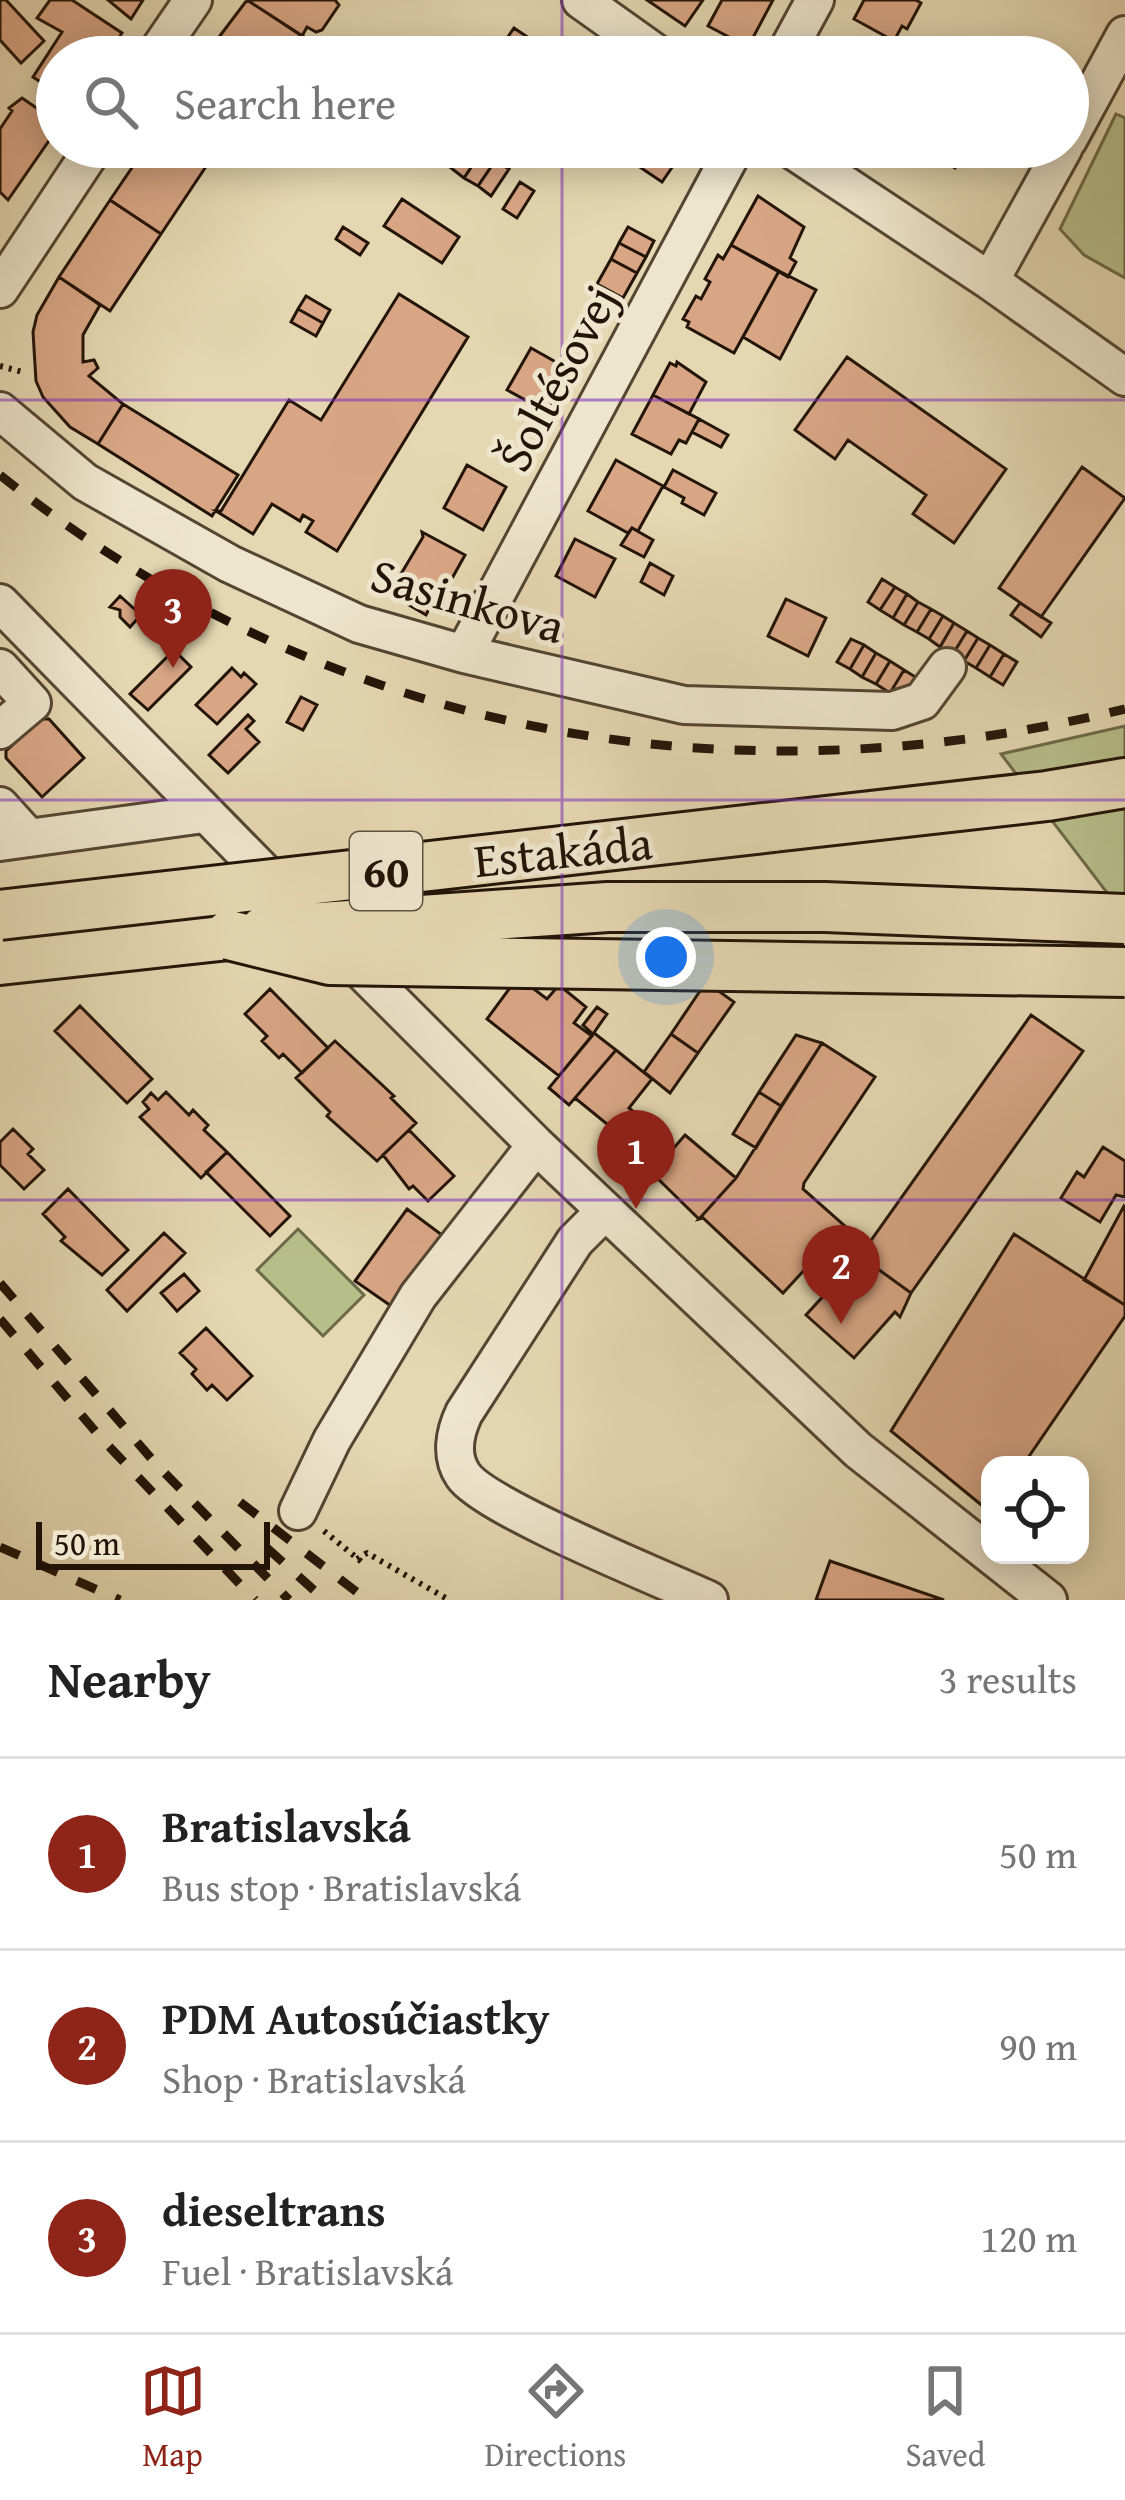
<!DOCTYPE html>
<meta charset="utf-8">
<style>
:root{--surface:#fff;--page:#f2f2f2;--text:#222;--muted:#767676;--line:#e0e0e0;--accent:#8f2418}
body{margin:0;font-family:"Gentium Book Plus",serif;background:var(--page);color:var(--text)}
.controls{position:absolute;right:36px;bottom:36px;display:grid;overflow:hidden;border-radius:24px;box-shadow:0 6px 30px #0003}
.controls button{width:108px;height:108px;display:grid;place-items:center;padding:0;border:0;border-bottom:3px solid var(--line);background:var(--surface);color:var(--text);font:60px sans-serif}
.scale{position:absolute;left:36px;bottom:30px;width:234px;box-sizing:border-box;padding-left:12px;border:6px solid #231408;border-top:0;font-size:33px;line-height:42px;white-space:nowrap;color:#231408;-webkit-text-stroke:9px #ede5cc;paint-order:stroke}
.you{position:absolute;left:666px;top:957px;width:42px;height:42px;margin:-30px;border:9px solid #fff;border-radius:50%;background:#1a73e8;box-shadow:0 0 0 18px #1a73e833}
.badge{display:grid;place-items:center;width:78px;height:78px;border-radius:50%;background:var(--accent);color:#fff;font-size:39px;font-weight:700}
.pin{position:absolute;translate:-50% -99px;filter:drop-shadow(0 3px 6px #0008)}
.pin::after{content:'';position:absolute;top:63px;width:42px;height:36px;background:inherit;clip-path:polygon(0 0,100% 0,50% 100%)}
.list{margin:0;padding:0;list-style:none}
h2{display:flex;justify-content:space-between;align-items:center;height:156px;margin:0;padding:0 48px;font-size:51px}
h2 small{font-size:39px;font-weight:400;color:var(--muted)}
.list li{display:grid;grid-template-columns:78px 1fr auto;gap:36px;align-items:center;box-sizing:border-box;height:192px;padding:0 48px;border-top:3px solid var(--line)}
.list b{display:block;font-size:45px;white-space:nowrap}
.list p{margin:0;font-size:39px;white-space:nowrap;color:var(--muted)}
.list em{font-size:39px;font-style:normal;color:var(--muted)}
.icon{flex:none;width:66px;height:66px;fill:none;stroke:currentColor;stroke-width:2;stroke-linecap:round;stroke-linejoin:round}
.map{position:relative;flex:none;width:1125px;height:1600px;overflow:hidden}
.search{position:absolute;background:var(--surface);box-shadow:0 6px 30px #0003;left:36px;right:36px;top:36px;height:132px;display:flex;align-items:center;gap:30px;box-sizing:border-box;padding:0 42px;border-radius:66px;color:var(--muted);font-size:45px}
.sheet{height:732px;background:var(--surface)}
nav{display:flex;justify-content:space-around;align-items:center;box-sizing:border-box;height:168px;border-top:3px solid var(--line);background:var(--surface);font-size:33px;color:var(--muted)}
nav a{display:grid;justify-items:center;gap:6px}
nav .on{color:var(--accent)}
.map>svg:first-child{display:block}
</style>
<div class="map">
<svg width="1125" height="1600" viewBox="0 0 1125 1600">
<rect width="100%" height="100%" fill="#e4d7b1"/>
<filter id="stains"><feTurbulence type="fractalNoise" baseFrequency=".00167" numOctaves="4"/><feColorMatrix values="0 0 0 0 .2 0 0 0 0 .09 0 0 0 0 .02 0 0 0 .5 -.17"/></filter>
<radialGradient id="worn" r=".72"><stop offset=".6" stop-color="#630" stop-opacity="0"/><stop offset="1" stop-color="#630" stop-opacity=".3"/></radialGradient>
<path fill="#b6be8a" stroke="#6c6949" stroke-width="3" d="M1116,114l9,4v160l-41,-23 -24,-26z
M1125,726v172l-17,-4 -107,-140z
M298,1229l66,66 -41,41 -66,-66z"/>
<path fill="#d9a685" stroke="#231408" stroke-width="3" d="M0,0h6l38,41 -23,22 -21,-23z
M50,0h22l50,33 -16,24h-49v36l-24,-16 29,-45 -25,-14z
M108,0h35l-12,19z
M247,0h88l4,5 -17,25 -6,2 -9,-5 -5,9z
M247,0l57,37 -15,20h-58l-18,-12z
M647,0h56l-18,26z
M722,0h51l-25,47 -40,-21z
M864,0h52l5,3 -14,26 -5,-3 -8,15 -40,-22z
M514,28l43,29h-63z
M310,42l24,15h-22l-8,-5z
M22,98l35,24v7l-49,71 -8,-8v-63l12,-18 -3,-3z
M146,147h52l15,9 -52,78 -51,-34z
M446,147h19l-14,21 -13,-9z
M465,147l17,4 -18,27 -13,-10z
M610,147h76l-24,35z
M917,147h48l-10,21z
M482,151l13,10 -17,25 -14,-8z
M495,161l14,8 -18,27 -13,-10z
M520,182l14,9 -17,27 -14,-9z
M758,196l46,31 -14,31 6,4 -8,15 -57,-32z
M402,199l57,38 -17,26 -58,-37z
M110,200l51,34 -51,77 -51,-34z
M343,227l25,16 -8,12 -24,-16z
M628,227l26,14 -8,16 -27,-14z
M619,243l27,14 -9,16 -26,-14z
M731,245l48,26 -45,82 -47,-26 2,-5 -6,-3 13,-23 5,3 9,-17 -5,-3 13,-24 5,4z
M611,259l26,14 -14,25 -26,-14z
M779,271l37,19 -36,69 -37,-22z
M59,277l41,28 -17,30v27l11,-2 4,8 -9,8 34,28 -25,40 -28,-17 -27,-30 -7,-16 -3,-49 4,-17z
M399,294l69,43 -131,214 -31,-19 7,-11 -10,-6 -3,6 -28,-17 -19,30 -37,-23h5l68,-111 32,20z
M306,296l24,14 -7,13 -25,-14z
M298,309l25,14 -7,13 -25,-14z
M531,348l39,22 -23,42 -40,-22z
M847,357l159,112 -52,74 -41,-29 13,-19 -78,-55 -13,19 -40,-29z
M677,362l29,20 -17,32 -36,-19 17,-32 6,3z
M653,395l46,24 -13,24 -7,-3 -8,14 -39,-20z
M123,404l115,71 -26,41 -114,-72z
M699,419l29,16 -7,12 -29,-15z
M616,460l47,26 -25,45 -6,-3 -4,5 -40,-22z
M467,465l39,22 -23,43 -39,-22z
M1082,467l43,31 -84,119 -42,-29z
M673,470l43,23 -12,22 -22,-12 2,-5 -20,-11z
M632,528l21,12 -9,17 -23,-12z
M422,532l43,23 -29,52 -5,-2 -5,10 -29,-17 5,-10 -7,-4 28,-47z
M575,539l40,20 -20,38 -39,-21z
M650,563l23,13 -9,19 -23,-13z
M882,579l13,8 -15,23 -12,-8z
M895,587l12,7 -14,24 -13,-8z
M907,594l11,8 -14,23 -11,-7z
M120,596l21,19 -11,12 -10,-10v-7l-10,-3z
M786,599l40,19 -18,38 -40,-20z
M918,602l13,7 -14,23 -13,-7z
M1020,603l31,20 -10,14 -30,-22z
M931,609l12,7 -14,23 -12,-7z
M943,616l11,7 -14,24 -11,-8z
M954,623l13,8 -14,23 -13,-7z
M967,631l11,7 -14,23 -11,-7z
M978,638l12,7 -14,23 -12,-7z
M851,639l13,6 -14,24 -13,-7z
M864,645l12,8 -14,24 -12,-8z
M990,645l14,9 -14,23 -14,-9z
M174,650l17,17 -43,43 -18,-16z
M876,653l14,8 -14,23 -14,-7z
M1004,654l13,8 -14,23 -13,-8z
M890,661l14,9 -14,23 -14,-9z
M232,668l9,9 3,-4 12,11 -39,40 -21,-19z
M904,670l13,8 -13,23 -14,-8z
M301,697l16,8 -14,25 -16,-8z
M248,715l6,6 -8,8 13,13 -31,31 -19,-18z
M41,719h8l35,39 -42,39 -36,-39v-7z
M518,977l29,22 12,-14 27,22 -12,16 18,13 -33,40 -72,-57z
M706,982l28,20 -36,51 -27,-19z
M270,989l58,59 -26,25 -19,-19 -4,4 -17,-17 5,-5 -22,-22z
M80,1006l72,73 -25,24 -72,-72z
M597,1007l10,7 -14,20 -10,-9z
M1031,1015l52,36 -172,242 -51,-37z
M594,1033l22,17 -47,55 -20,-17z
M671,1034l27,19 -28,40 -26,-21z
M796,1035l26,8 -41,63 -22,-14z
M335,1041l59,55 -3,2 25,25 -39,38 -50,-45 3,-4 -34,-34z
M822,1043l53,34 -71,106 -1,6 42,37 -62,67 -80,-75 -4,1 37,-41z
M616,1050l36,29 -23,29 19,16 -22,27 -19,-15 5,-8 -37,-30z
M166,1092l23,23 4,-5 15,15 -4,5 23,22 -26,26 -61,-61 9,-8 -6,-7 8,-9 7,7z
M759,1092l22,14 -25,42 -23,-14z
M13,1129l20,20 -5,5 16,16 -20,19 -24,-24v-23z
M409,1130l45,46 -26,25 -15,-15 -4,3 -26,-34z
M685,1135l51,43 -37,41 -47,-46z
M1103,1147l22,14v36l-9,-2 -16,27 -39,-24 16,-26 7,5z
M227,1152l63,64 -20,20 -64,-64z
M68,1189l60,61 -26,25 -41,-34 4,-4 -22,-23z
M1124,1206l1,1v98l-41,-25z
M407,1209l35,26 -51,71 -36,-25z
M164,1233l21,20 -58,58 -20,-21z
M1014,1234l111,71v11l-102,149h-33v47l-99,-81z
M860,1256l51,37 -11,24 -5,-5 -41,46 -48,-43z
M184,1274l15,17 -22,20 -16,-18z
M206,1328l46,48 -25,24 -15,-15 -5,5 -15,-16 4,-5 -16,-16z
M830,1561l114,39h-128z"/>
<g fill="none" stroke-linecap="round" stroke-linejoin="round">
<g stroke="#534532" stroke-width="42">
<path id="minor" d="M581,0l80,57
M154,57l39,-57
M784,57l31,-57
M1068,140l57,-105
M788,147l202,134 135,96
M990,281l74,-134
M0,289l94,-142
M0,411l85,71 145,82 129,60 105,30 220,51 208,6 30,-10 25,-34
M0,603l287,293
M464,654l271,-507
M0,668l32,35 -32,27
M0,806l29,32
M0,842l204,-28
M343,952l193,193 322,305 190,150
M605,1211l-30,30 -111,172c-9,19 -14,43 -1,62 21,32 200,104 246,125
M298,1511l34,-71 86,-144 118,-151"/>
</g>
<g stroke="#231408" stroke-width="54">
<path id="major" d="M773,827l274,-31 78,-13
M0,960l229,-25"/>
</g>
<path stroke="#231408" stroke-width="6" stroke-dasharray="3 6" stroke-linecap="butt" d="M0,366l23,6
M324,1531l39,32
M357,1559l10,-6 82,47"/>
<use href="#minor" stroke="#ede5cc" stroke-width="36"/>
<use href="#major" stroke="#e4d7b1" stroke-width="48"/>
<path stroke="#231408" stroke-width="9" stroke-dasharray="21 21" stroke-linecap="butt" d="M0,475c325,260 725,332 1125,234
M0,1283l156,181 133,136
M0,1319l101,119 154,162
M240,1502l127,98
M0,1547l120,53
M267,1548l58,52"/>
<g stroke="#231408" stroke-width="54" stroke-linecap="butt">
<path id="major-bridge" d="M0,915l773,-88
M264,931l344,-24h217l300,12
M229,935l101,25 795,12"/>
</g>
<use href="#major-bridge" stroke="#e4d7b1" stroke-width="48"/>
</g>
<path fill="none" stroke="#7b2cbf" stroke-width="3" stroke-opacity="0.55" d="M562,0v57M562,147v1453M0,400h1125M0,800h1125M0,1200h1125"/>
<g text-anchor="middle" stroke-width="10" stroke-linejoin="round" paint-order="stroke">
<rect fill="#ede5cc" stroke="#605343" stroke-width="3" x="350" y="832" width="72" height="78" rx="9"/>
<g font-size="45" font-weight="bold" fill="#231408">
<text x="386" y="887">60</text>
</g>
<g font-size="48" fill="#231408" stroke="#ede5cc">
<text transform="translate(557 378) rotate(-62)" y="17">Šoltésovej</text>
<text transform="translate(468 600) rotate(16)" y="17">Sasinkova</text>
<text transform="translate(563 851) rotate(-6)" y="17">Estakáda</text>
</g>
</g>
<rect width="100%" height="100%" filter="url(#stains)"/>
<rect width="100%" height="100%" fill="url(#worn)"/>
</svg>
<div class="controls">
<button><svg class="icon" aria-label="locate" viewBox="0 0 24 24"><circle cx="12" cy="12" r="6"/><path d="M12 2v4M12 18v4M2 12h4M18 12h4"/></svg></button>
</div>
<div class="scale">50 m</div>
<div class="you"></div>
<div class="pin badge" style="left:636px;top:1209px">1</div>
<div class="pin badge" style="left:841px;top:1324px">2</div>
<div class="pin badge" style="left:173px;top:668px">3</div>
<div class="search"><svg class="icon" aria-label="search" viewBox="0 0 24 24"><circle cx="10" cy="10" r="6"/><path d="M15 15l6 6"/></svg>Search here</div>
</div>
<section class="sheet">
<h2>Nearby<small>3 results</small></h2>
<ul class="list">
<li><span class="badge">1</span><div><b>Bratislavská</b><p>Bus stop · Bratislavská</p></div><em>50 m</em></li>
<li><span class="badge">2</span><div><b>PDM Autosúčiastky</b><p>Shop · Bratislavská</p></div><em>90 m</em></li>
<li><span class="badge">3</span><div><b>dieseltrans</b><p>Fuel · Bratislavská</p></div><em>120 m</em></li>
</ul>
</section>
<nav>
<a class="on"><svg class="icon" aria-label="map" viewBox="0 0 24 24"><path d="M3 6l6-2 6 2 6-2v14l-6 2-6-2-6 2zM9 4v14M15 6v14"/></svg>Map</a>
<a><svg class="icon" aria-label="directions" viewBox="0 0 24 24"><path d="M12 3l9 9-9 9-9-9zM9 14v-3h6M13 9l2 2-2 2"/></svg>Directions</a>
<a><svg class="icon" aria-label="saved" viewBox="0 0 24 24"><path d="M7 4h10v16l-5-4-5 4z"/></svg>Saved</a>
</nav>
